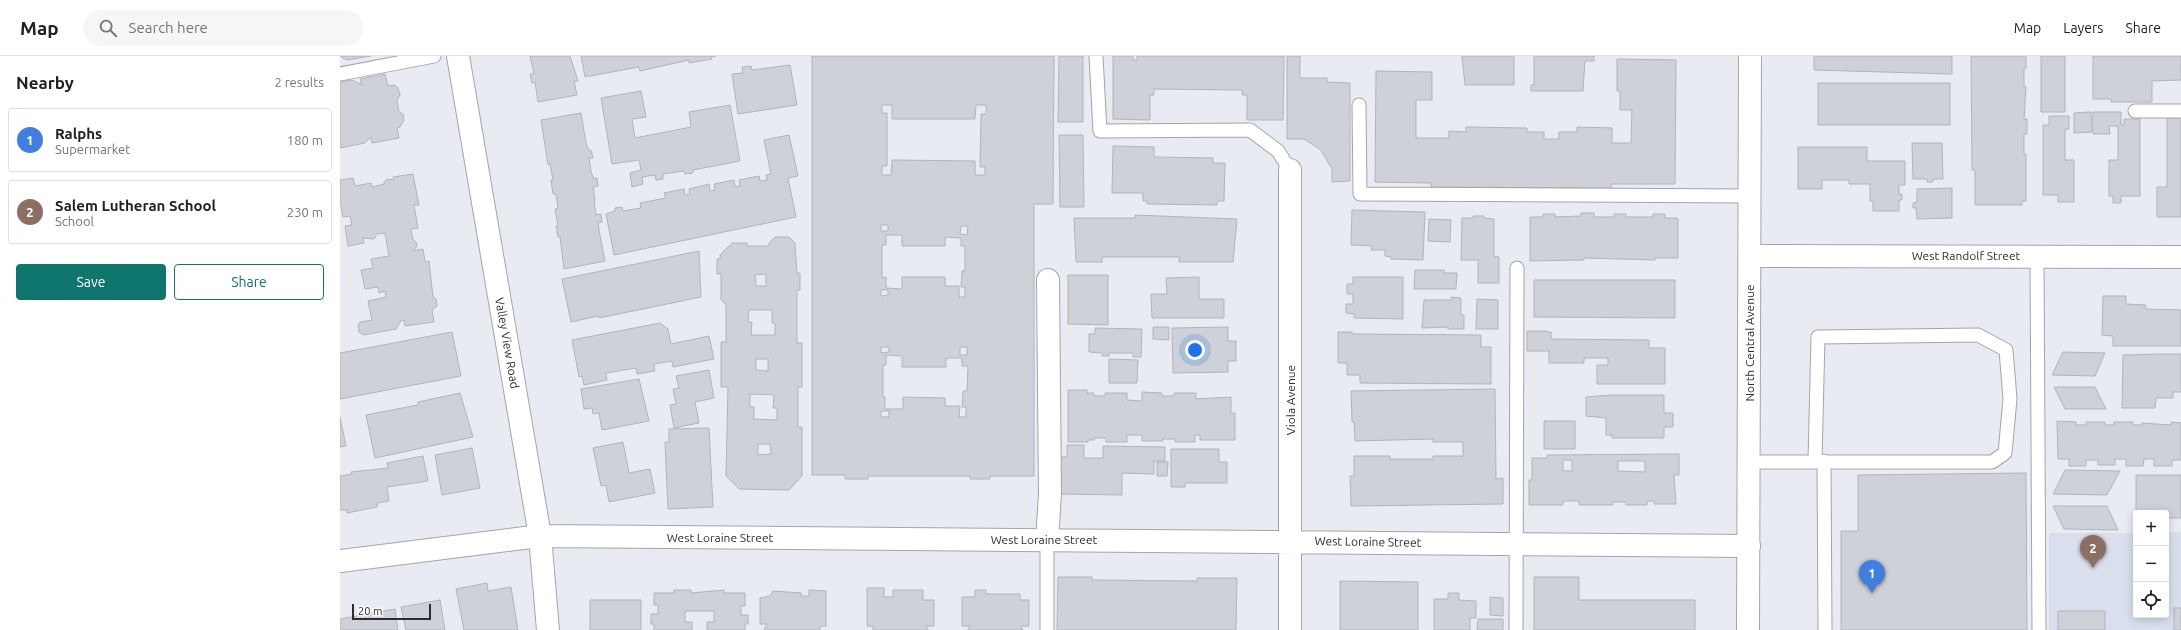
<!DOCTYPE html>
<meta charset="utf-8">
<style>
:root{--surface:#fff;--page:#f6f6f6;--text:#202124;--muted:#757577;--line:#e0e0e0;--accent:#0f766e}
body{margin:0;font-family:Ubuntu,sans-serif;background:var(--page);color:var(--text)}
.controls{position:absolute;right:12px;bottom:12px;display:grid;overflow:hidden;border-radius:4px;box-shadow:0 2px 10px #0003}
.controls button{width:36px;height:36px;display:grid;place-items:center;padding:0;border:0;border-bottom:1px solid var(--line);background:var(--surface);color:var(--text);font:20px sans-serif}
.scale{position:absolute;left:12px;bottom:10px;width:79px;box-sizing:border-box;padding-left:4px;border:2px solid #2c2d30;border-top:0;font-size:11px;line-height:14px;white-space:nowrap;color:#2c2d30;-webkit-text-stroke:3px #fff;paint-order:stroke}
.you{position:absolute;left:855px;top:294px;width:14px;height:14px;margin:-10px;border:3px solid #fff;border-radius:50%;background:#1a73e8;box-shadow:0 0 0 6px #1a73e833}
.badge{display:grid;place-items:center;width:26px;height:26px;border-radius:50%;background:var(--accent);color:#fff;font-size:13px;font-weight:700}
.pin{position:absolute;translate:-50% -33px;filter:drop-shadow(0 1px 2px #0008)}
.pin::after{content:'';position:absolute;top:21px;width:14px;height:12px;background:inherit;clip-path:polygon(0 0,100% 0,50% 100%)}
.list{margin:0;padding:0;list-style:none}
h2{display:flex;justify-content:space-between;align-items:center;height:52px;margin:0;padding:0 16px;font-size:17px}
h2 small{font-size:13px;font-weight:400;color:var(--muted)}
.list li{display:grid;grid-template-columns:26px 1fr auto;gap:12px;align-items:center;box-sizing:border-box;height:64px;margin:0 8px 8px;padding:0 8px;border:1px solid var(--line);border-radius:4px}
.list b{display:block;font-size:15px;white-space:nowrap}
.list p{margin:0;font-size:13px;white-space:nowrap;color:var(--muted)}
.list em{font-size:13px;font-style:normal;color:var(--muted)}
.actions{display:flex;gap:8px;padding:12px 16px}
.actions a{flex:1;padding:9px 0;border:1px solid var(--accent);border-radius:4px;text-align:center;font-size:14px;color:var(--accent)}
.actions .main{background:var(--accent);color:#fff}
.icon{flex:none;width:22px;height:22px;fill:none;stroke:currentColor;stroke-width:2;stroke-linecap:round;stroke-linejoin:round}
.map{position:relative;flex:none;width:1841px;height:574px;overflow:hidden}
header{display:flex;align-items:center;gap:24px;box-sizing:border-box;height:56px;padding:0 20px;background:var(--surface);border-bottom:1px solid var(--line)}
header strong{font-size:19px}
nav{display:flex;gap:22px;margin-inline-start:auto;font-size:14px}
.search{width:280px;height:36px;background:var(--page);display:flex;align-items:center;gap:10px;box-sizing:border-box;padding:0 14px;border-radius:22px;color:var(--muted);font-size:15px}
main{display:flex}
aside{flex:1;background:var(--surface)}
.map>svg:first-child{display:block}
</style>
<header>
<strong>Map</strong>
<div class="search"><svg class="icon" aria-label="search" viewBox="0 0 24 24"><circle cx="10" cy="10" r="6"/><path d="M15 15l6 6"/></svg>Search here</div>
<nav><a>Map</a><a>Layers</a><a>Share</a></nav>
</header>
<main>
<aside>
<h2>Nearby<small>2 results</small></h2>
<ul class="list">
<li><span class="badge" style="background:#3f7fe0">1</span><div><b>Ralphs</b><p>Supermarket</p></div><em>180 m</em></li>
<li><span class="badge" style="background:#8d6e63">2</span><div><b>Salem Lutheran School</b><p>School</p></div><em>230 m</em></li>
</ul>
<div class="actions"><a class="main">Save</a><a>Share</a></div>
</aside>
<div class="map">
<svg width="1841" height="574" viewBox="0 0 1841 574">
<rect width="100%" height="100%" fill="#e9ebf3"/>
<path fill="#dadfee" d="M1841,476v98h-132v-97h87v82h30v-82z"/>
<path fill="#cfd1d9" stroke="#b2b4bc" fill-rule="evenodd" d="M0,0h31l-24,4z
M190,0h40l8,25h-4l3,14 -39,7 -3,-20 -3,1 -2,-9h4z
M241,0h135l-5,1 1,2 -23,4v-3l-49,11 -1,-4 -54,10z
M472,0h242l-1,148h-19v272h-44v3h-20v-3h-102v3h-23v-4h-33zM542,49h10v14h83l1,-14h10v9h-5l-1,53h5v8h-10v-14l-83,-1 -1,15h-9v-9h5v-53h-5zM541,169h7v6h-7zM621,170h7l-1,9 -7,-1zM546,179h16v11h43v-9l16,1v8h4v25h-3l-1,16h4v10h-6v-11h-14v-9h-43v12l-16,-1v-11l-4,1v-33h4zM541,234h7v5l-7,1zM541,291h8v5l-8,1zM620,291h7v8h-7zM546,299l16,1v11h44v-9h16v8h6l-1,25h-4l-1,16h4v10h-7l1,-11h-15v-8l-42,-1v12h-18v-12h-2v-32h3zM541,355h8v6h-8z
M719,0h24v66h-25z
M773,0h20v4h4v-4h147l-1,64h-36v-25h-5v-5l-88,-1v6h-4v25l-37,-1z
M947,0h13v22h27v4l23,1v98l-18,1v-13l-11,-19 -17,-11h-17z
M1122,0h52v29h-49z
M1194,0h60v5h-9l-2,30h-52v-6h3z
M1474,0h138v18l-138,-4z
M1631,0h55v12h-2v19h2l-2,33 3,-1v15h-3v20h2v47h-4v4h-47v-35h-3z
M1701,0h24v56h-24z
M1753,0h88v24l-29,1v21h-41v-3h-18z
M1277,3l59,1 -1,124h-64v4l-180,-1v-4l-56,-1 1,-111 56,1v28h-16v38h33v-7l17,1v-5l61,1v4h17v7h15v-7h18v-5l35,1v15h19l1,-33h-12v-19h-3z
M450,9l7,40 -59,9 -6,-40 11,-1 -1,-6 9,-1 1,4z
M45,18l3,12 6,-1 4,3 2,7 -3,5 2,12 4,2 1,6 -4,7 -3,1 2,10 -27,5 -1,-6 -6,6 -25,5v-66l12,-2 10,5 -2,-6z
M1478,27h132v42h-132z
M301,35l5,26 -14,2 3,19 56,-11 -2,-15 41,-7 10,56 -47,9v3l-8,1 -1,-3 -21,3v5l-7,1 -1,-5 -13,2 1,7 -11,3 -2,-14 11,-3 -2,-10 -27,4 -11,-66z
M1751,56l1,20 -18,1v-20z
M1753,56h28v13h3v-6h16v77h-19v7h-8v-7h-4v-36h9v-34h-9l1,8h-17z
M241,57l5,30 3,8 2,-1 2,8h-4l2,14 3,7 3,-1 1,8 -5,1 2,14h-1l2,14 5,-1 1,8h-4l1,8 6,31 -41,8 -4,-32h-2l-2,-11h2l-3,-17 3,-1 -2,-14h-3l-2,-14h2l-3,-16 -2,1 -7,-45z
M1709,60h20v13h-4v31h9v42h-16v-7h-15v-70h6z
M1827,61h14v100h-24v-30h10z
M449,79l9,41 -10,2 8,39 -182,38 -8,-41 9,-3v-3l7,-1 1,4 18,-3 -1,-5 26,-5 -2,-5 20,-4 1,6 5,-1 -1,-5 20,-5 1,7 5,-1 -1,-6 20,-4 1,7 5,-1 -1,-6 20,-4 1,5 7,-1 -1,-5 5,-1 -7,-34z
M719,79h24l1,72h-24z
M1572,87h30l1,36h-10v3h-6v-3h-14z
M773,90l41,1v10l59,1v5h12l-1,38h-6l-1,4 -70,-1v-3h-4v-8h-31z
M1458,91h69v14h38v24h-6v9h3v6h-3v11h-26v-10h-3v-17h-21v-4h-27v9h-24z
M73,118l6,31h-5l4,23 -7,1 2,11 3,2 1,4 -4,5 10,-2 2,13 4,-1 4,36 3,2 1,7 -5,4 2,12 -29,4 -1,-6 -3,1 -5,8 -33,6 -4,-3 -1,-6 2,-4 12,-2 -4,-19 18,-4 -1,-6 -6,2 -1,-6 -13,2 -4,-19 12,-2 -2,-9 18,-3 -4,-23 -8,1 -3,5 -11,-1 1,5 -16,3 -3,-20 7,-1 -2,-9 -7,1 -3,-16v-21l13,-2 2,8 16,-3 1,4 12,-3 2,-4 8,-1 -1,-2z
M1612,132v30l-35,1 -1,-11h-3v-5l4,-1v-13z
M1012,154l73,2 -2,48 -32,-1v-2l-6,-1v-6h-14l1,-4 -21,-1z
M1241,157h13v4h20v-3h12v3h27v-3h12v4h13v40h-23v2l-71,-2v2l-54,1v-44h13v-3h12v3l26,-1z
M795,159l102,4 -4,43h-54v-5h-77v5h-26l-2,-44h61z
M1133,160h11v2l10,1v37l5,1v26h-21v-23h-17l1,-42h11z
M1089,163l22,1 -1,22 -22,-1z
M435,181h14l6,6 2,30h3v17h-3v53h5v44h-4v40h4v49l-13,14 -50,-1 -13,-13 2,-89h-7v-45h5v-37l-5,-5v-26h-4v-15h3v-4l12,-12h15v3h22v-3zM426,218v12h-10l-1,-11zM409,254h23v13h3v12h-24l1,-13h-4zM416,303h12v12l-12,-1zM410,338l24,1 -1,13h4v12l-23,-1v-12h-4zM418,388h12l1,10 -13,1z
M359,195l2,46 -102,21 -1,-2 -27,6 -9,-43z
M1075,214h29v3h13l-1,16h-42z
M728,219h40v50l-40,-1z
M859,221v22h25v19h-72l-1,-24h16l-1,-16z
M1013,221h50v42l-49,-1v-4l-8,-1v-9h7v-10h-6v-10h6z
M1194,224h141v38l-141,-1z
M1763,240h23v8l20,1v4l35,1v36h-68v-10l-11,-1z
M1111,241l10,1v17h3v14h-16v-2l-26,1 2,-28h27z
M1137,243l21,1v29h-22z
M320,267l8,6 3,15 38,-8 5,23 -41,8 -1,-6 -18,3 1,7 -18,3 -1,-6 -30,5 1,7 -23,5 -2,-9 -3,1 -7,-37z
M813,271h16v13l-16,-1z
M888,271v14h8v20h-8v11l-55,1 -1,-45z
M755,272l47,1 -1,28h-8v-4h-24v3h-7v-3l-13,-1v-18h6z
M1187,275h20v1h4v7l98,1v8h16v36h-68v-19h11v-7h-24v5h-35v-12h-22z
M112,276l9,44 -121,23v-46z
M998,276h14v2l129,1v12h10v37l-131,-1v-8h-13v-12h-9z
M1723,296l42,1 -10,23 -43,-1z
M1822,298h19v38h-8v6h-17l-1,10h-33l1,-53z
M769,303l29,1 -1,23h-28z
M369,314l5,28 -19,4 4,21 -25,5 -4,-23 6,-1 -3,-15 6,-1 -3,-12z
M299,323l10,42 -47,9 -3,-17 -6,1 -1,-6 -8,1 -3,-20z
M1714,331h41l11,22h-41z
M1155,333l1,90 7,-1v26l-152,2 -1,-30h4v-20h36v3h43v-3h30v-14h-30v-3l-78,2 -1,-19h-2l-1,-31z
M728,334h19v3h7v3h11v-3h22v7l15,1v-9l20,1v3h12v-3h22v6l35,-2v16h4v27h-35v-5h-5v7h-20v-3h-12v2h-21v-6h-15v7h-21v-4h-12v2h-6v2h-20z
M120,337l13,44 -98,21 -9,-43 52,-10v-3z
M1272,339h52v18h9v14h-9v11h-52v-3h-6v-17l-20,-2v-19z
M0,361l6,29 -6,1z
M1204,365h31v28h-31z
M1717,365l19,1v3h10v-3h19v3h9v-3h19v3h9v-2l29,2v-3l10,1v37h-9v6h-18v-7h-10l-1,7h-17v-7h-11v6h-17v-5h-12v6h-17v-7h-11z
M369,372l4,79 -45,2 -3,-67h4v-13z
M283,386l6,31 21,-4 5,24 -46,9 -3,-17 -5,1 -8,-38z
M727,389h17v13h19v-12l62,1v14h-11v13l-32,-1v22l-64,-1 1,-37h8z
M132,392l8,40 -38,7 -7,-40z
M831,393h48v13h8v21h-42v4h-14z
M1339,398v21h-5l2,29h-22v-3h-7v4h-21v-3h-13v3h-34v-4h-16v4h-34v-25h3v-22h15v-3zM1223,404h9v11h-9zM1278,405h27v11l-27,-1z
M83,400l5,25 -41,6 2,14 -11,2 -1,4 -30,6v-3h-7v-34l12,-2 -1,-2 37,-4 -1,-5z
M817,406h11l-1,14h-10z
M1725,414l55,1 -13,24 -54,-1z
M1686,417l1,157h-186v-99h17v-56z
M1796,419h45v43h-13v10h-2v-15h-30v15z
M1713,450h54l11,24 -54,-1z
M718,521h34v3l105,1v-3h40l-1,52h-179z
M1194,521h45v23h116v30h-161z
M1000,525l78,1v48h-78z
M147,527l1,8 23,-4 7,43h-54l-8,-41z
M527,532h17v9h9v-7h30v10h11v26h-8l2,4h-55v-4h-6z
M334,534h17v3l33,-3v3h21v13h-4v9h7v9h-3v6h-38v-8h7v-11h-29v11h7v8h-38v-6h-3v-10h7v-9h-4v-12h20z
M469,534l17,1v35h-6v4h-56l3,-6h-7v-26l10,-2 3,-5 28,2v3h8z
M635,534h11v4h34v6h9v26h-8l2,4h-55l2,-4h-8v-29h13z
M1108,537h11v7l17,1v17h-6v12h-36v-31h14z
M1150,541l13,1v18l-13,-1z
M100,544l5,30h-39l-5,-23z
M250,544h51v30h-51z
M1834,552h7v22h-7z
M55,553l3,21h-58v-11z
M1718,555h47v19h-47z
M1138,563h25v11h-26z"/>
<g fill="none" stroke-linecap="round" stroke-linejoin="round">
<g stroke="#a3a5ac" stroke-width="15">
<path id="service" d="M756,0l4,75 150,-1 28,21 12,19
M0,18l94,-18
M1019,49l1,89 390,2
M1795,55h46
M1697,200l2,374
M1484,405l1,169
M1410,406h242l13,-9 5,-54 -4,-49 -28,-15 -160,2 -3,124
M707,484v90
M1176,574l1,-362"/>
</g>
<g stroke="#a3a5ac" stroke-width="24">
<path id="minor" d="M118,0l82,480 8,94
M1410,200l431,1
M707,484l3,-46 -2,-214
M0,505l200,-25 1209,10
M950,574v-460"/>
</g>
<g stroke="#a3a5ac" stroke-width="24">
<path id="tertiary" d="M1408,574l2,-574"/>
</g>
<use href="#service" stroke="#fff" stroke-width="13"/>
<use href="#minor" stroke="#fff" stroke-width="22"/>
<use href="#tertiary" stroke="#fff" stroke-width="22"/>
</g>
<g text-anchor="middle" stroke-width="3" stroke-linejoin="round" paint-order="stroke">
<g font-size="12" fill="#2c2d30" stroke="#fff">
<text x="1626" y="204">West Randolf Street</text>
<text transform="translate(167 287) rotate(80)" y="4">Valley View Road</text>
<text transform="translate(1410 287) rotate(-90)" y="4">North Central Avenue</text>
<text transform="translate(951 344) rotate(-90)" y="4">Viola Avenue</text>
<text x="380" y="486">West Loraine Street</text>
<text x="704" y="488">West Loraine Street</text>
<text transform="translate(1028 486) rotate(1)" y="4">West Loraine Street</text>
</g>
</g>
</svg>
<div class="controls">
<button>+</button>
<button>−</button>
<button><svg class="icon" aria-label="locate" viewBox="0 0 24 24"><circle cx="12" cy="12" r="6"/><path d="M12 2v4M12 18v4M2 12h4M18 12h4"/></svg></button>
</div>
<div class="scale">20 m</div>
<div class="you"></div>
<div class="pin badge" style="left:1532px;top:537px;background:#3f7fe0">1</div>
<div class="pin badge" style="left:1753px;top:512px;background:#8d6e63">2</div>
</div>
</main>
